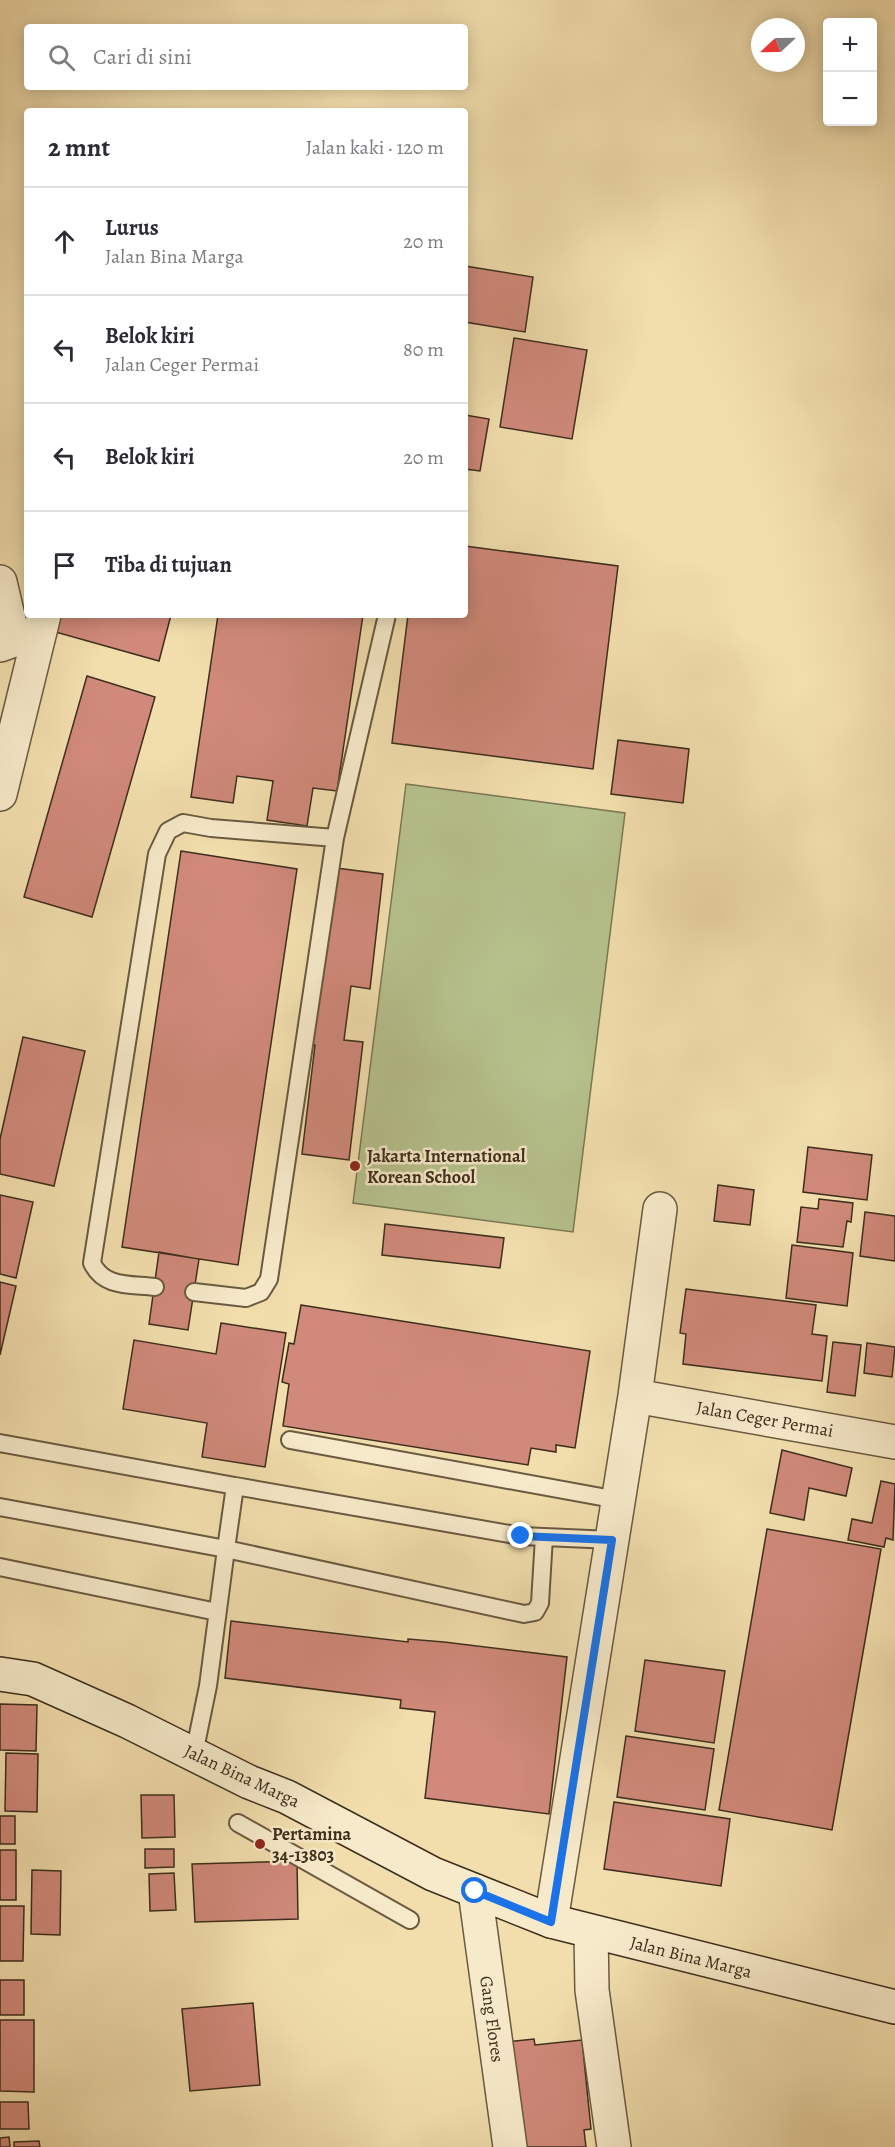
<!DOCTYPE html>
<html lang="id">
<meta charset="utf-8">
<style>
:root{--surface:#fff;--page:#f2f2f3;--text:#2b2b33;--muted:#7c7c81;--line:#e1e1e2}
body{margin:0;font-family:Alegreya,serif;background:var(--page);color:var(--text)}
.controls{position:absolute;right:18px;top:18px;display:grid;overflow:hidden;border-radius:6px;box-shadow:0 3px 15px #0003}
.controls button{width:54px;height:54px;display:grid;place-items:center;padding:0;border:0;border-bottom:2px solid var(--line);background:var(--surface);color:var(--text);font:30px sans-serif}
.compass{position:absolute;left:751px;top:18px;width:54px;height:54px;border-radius:50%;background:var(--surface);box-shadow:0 3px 15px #0003;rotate:248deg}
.stop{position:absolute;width:18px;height:18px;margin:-14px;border:4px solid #1a73e8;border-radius:50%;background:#fff}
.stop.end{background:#1a73e8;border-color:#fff;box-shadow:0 2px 6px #0008}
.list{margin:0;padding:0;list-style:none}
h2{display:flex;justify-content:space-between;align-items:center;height:78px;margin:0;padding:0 24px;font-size:26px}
h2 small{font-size:20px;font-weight:400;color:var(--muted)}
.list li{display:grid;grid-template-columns:39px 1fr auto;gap:18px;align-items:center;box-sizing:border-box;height:108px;padding:0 24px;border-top:2px solid var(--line)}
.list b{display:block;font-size:22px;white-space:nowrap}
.list p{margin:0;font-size:20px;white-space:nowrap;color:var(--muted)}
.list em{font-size:20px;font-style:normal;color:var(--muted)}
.icon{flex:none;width:33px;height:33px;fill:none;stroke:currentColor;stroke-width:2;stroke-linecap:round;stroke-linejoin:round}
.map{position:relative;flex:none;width:895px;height:2147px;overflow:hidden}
.search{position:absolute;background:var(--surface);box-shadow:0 3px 15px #0003;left:24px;top:24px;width:444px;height:66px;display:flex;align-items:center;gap:15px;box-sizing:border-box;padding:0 21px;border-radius:6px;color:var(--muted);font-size:22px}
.panel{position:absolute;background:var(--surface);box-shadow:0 3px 15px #0003;left:24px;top:108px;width:444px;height:510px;border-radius:6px}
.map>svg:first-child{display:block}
</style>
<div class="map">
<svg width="895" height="2147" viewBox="0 0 895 2147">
<rect width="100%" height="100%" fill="#f2dead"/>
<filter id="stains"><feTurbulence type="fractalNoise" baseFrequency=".00333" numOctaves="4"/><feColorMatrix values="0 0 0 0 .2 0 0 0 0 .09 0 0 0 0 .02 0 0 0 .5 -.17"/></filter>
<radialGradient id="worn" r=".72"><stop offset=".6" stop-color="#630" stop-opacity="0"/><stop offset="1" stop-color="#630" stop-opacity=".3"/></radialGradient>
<path fill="#b6c28d" stroke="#7a7854" stroke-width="1.5" d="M406,784l219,29 -52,419 -220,-29z"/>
<path fill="#d0897a" stroke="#3d2e1c" stroke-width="1.5" d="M465,266l68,11 -8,55 -60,-10z
M514,338l73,12 -15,89 -72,-12z
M465,415l24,4 -9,52 -15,-2z
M465,546l153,20 -25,203 -201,-26 16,-128h57z
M56,615h115l-12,46 -107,-30z
M218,615h145l-26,176 -24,-3 -6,38 -40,-6 6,-39 -36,-5 -4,27 -42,-6z
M87,676l68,21 -63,220 -68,-20z
M618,740l71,9 -6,54 -72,-9z
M181,851l116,18 -59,396 -116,-18z
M336,868l47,6 -13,115 -19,-3 -7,54 19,2 -14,118 -47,-6 13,-109h-3z
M23,1037l62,14 -31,135 -54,-12v-35z
M808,1147l64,8 -5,45 -64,-8z
M718,1185l36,5 -4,35 -36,-4z
M0,1195l33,7 -17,76 -16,-4z
M819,1199l34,4 -2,19 -4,-1 -4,26 -46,-5 4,-35 17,2z
M865,1212l30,4v45l-35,-5z
M385,1224l119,14 -4,30 -118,-13z
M792,1245l61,8 -6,53 -61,-8z
M159,1252l40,7 -11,71 -39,-6z
M0,1282l16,4 -16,69z
M686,1289l130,16 -4,29 15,2 -5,45 -139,-17 3,-30 -6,-1z
M301,1305l289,46 -15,97 -19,-3v7l-25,-4 -3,17 -245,-39 6,-42 -7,-2 7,-39 5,1z
M221,1323l65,10 -21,134 -63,-10 5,-34 -84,-14 11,-69 82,14z
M833,1342l28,3 -6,51 -28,-4z
M867,1343l28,4 -3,30 -28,-4z
M782,1450l70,18 -6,28 -37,-8 -5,32 -34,-7z
M881,1481l14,3 -2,56 -7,-2 -2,9 -36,-7 4,-21 20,4z
M767,1529l114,20 -49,281 -113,-20z
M231,1621l177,21v-3l36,3 123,15 -18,157 -124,-16 10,-86 -35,-4 1,-8 -176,-22z
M645,1660l80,11 -11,72 -79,-12z
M0,1704l37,1 -1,46 -36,-1z
M626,1736l88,13 -9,61 -88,-13z
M6,1753l32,1 -1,58 -32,-1z
M141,1795h33l1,42 -33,1z
M614,1802l116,17 -9,67 -117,-17z
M0,1816h15v28h-15z
M145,1849h29v18l-29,1z
M0,1850h16v50h-16z
M297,1861l1,58 -103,3 -3,-58z
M32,1870l29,1 -1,64 -29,-1z
M174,1873l2,37 -26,1 -1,-37z
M0,1906h24l-1,55h-23z
M0,1980h24v35h-24z
M253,2003l7,82 -70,6 -8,-82z
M0,2020h34v72l-34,-1z
M534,2039l1,6 47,-5 9,89 -7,1 2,17h-68l-13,-105z
M0,2102h28l1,27h-29z
M9,2137l1,10h-10v-9z
M39,2141l1,6h-26v-5z"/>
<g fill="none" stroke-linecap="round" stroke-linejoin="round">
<g stroke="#6a5a40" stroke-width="20">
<path id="lane" d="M155,1287c-25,-3 -51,1 -63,-24l65,-409 11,-23 15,-8 28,5 124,10
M194,1292l52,6 15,-6 8,-13 66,-441 52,-223
M290,1440l328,60
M0,1443l235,43
M0,1507l226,42 9,-63 286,50 23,1 -4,66 -5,9 -11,2 -298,-65 -18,137 -14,68
M544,1537l68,3
M0,1567l217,45
M238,1823l172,97"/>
</g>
<g stroke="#6a5a40" stroke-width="36">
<path id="street" d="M0,582l12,51 -1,8 -11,4
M0,794l44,-179
M635,1396l260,46
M475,1891l35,256
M551,1921l84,-525 25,-187
M591,1932l1,58 22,157"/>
</g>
<g stroke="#3d2e1c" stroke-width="36">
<path id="secondary" d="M0,1674l33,5 94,42 122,61 38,15 146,77 118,47 344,86"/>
</g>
<use href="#lane" stroke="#f7eaca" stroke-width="16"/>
<use href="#street" stroke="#f7eaca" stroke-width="33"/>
<use href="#secondary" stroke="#f7eaca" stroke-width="33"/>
</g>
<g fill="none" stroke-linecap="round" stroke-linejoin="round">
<path stroke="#1a73e8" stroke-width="8" d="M475,1891l76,31 61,-382 -91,-4"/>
</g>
<g fill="#8f2418" stroke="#f7eaca" stroke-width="2">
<circle cx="355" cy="1166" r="6"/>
<circle cx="260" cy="1844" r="6"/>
</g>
<g text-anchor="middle" stroke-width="5" stroke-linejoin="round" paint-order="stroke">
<g font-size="18" font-weight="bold" fill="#3d2e1c" stroke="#f7eaca" text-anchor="start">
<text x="367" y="1162">Jakarta International<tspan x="367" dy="21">Korean School</tspan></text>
<text x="272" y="1840">Pertamina<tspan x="272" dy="21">34-13803</tspan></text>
</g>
<g font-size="18" fill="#3d2e1c" stroke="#f7eaca">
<text transform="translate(765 1419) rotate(10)" y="6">Jalan Ceger Permai</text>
<text transform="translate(242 1776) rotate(25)" y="6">Jalan Bina Marga</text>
<text transform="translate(691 1957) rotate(14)" y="6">Jalan Bina Marga</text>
<text transform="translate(492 2019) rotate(82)" y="6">Gang Flores</text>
</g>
</g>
<rect width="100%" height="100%" filter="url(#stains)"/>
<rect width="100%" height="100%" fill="url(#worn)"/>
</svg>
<div class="controls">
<button>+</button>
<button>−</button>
</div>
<svg class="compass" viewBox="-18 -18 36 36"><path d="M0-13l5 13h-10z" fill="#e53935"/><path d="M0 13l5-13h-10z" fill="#7c7c81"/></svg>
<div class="stop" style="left:475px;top:1891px"></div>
<div class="stop end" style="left:521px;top:1536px"></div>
<div class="search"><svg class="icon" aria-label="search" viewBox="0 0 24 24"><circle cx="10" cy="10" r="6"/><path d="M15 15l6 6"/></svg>Cari di sini</div>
<section class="panel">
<h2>2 mnt<small>Jalan kaki · 120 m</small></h2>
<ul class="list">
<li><svg class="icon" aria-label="ahead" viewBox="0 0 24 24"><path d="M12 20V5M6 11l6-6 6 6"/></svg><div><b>Lurus</b><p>Jalan Bina Marga</p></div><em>20 m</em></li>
<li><svg class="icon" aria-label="left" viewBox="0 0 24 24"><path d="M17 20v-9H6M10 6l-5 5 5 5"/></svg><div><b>Belok kiri</b><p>Jalan Ceger Permai</p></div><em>80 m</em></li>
<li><svg class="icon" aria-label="left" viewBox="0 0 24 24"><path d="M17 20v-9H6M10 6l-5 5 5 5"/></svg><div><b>Belok kiri</b></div><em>20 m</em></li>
<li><svg class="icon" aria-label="arrive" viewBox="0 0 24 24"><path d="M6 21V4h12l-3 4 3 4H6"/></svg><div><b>Tiba di tujuan</b></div></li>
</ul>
</section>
</div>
